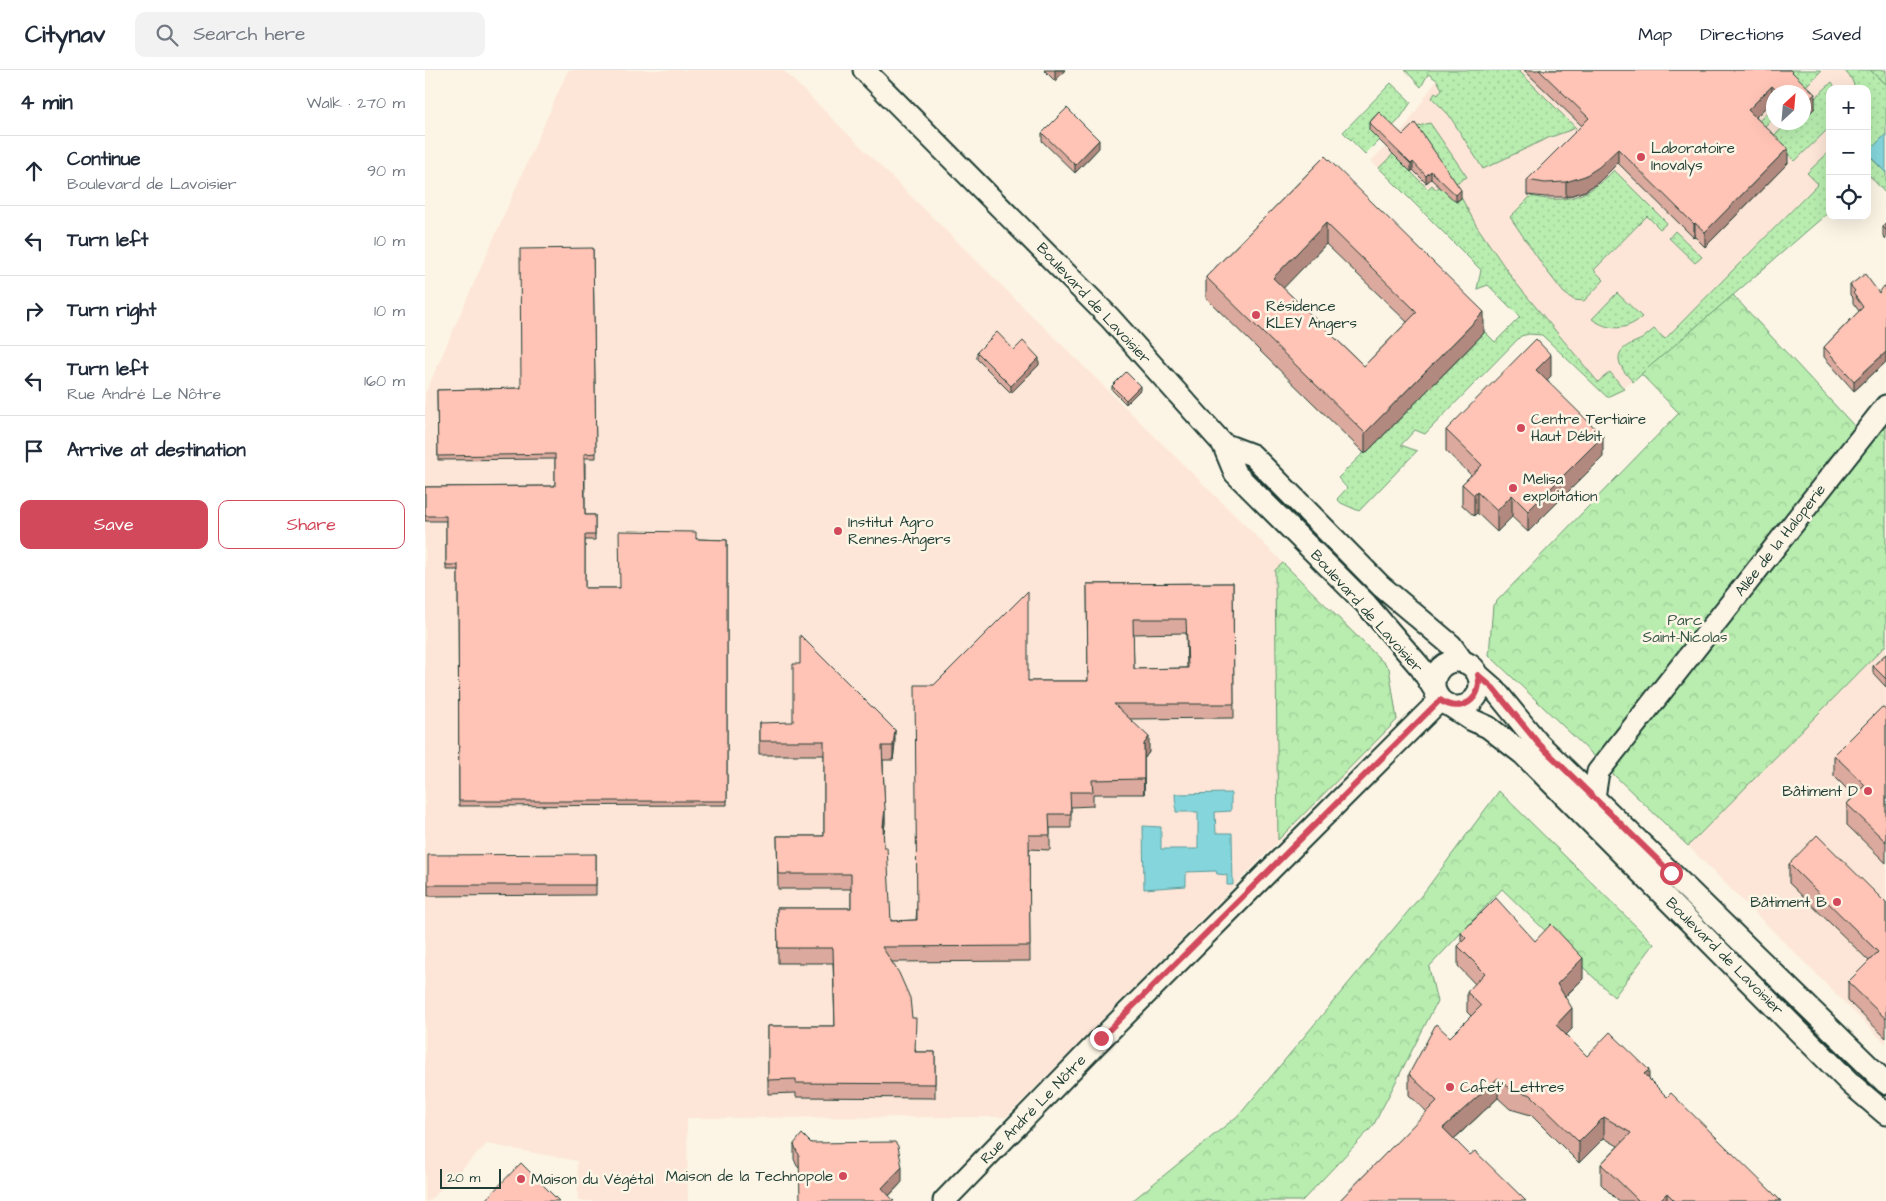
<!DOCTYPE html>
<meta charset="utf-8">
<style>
:root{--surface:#fff;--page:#f2f2f3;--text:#1f2937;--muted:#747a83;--line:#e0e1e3;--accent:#d1495b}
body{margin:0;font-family:"Architects Daughter",sans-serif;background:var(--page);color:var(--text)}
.controls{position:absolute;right:15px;top:15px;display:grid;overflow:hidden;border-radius:10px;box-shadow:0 5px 20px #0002}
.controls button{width:45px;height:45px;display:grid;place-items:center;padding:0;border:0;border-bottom:1px solid var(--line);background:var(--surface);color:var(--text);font:25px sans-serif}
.compass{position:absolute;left:1341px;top:15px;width:45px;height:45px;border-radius:50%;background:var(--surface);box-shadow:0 5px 20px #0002;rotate:26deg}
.scale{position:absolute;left:15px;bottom:12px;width:61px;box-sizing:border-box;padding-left:5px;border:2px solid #1f3d34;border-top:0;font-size:14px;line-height:18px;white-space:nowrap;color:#1f3d34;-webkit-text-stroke:4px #fcf5e5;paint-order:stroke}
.stop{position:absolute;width:15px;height:15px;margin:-11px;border:4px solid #d1495b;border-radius:50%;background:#fff}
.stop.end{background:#d1495b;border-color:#fff;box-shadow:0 1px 5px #0008}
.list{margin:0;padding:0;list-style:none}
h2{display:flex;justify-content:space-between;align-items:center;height:65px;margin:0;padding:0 20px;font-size:21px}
h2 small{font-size:16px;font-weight:400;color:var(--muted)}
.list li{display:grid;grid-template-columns:32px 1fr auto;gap:15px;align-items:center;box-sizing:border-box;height:70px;padding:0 20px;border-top:1px solid var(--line)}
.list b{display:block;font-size:19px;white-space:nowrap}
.list p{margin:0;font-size:16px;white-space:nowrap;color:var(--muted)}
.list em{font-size:16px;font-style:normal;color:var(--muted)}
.actions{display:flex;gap:10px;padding:15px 20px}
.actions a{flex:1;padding:11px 0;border:1px solid var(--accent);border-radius:10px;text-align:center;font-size:18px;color:var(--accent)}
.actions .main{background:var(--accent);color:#fff}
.icon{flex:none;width:28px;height:28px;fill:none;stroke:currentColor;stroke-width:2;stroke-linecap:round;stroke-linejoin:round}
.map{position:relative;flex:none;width:1461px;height:1131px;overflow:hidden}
header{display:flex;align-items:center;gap:30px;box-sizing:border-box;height:70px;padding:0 25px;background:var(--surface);border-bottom:1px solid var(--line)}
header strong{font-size:24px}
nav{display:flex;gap:28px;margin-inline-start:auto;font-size:18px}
.search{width:350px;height:45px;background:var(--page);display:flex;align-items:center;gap:12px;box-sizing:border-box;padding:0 18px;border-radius:10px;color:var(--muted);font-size:19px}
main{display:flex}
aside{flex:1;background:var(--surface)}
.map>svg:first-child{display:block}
</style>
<header>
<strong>Citynav</strong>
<div class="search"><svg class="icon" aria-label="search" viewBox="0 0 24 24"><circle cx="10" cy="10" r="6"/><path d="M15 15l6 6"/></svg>Search here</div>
<nav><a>Map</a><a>Directions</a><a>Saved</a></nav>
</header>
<main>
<aside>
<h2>4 min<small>Walk · 270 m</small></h2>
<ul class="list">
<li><svg class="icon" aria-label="ahead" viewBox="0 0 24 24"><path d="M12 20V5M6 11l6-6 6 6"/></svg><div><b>Continue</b><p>Boulevard de Lavoisier</p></div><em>90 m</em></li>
<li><svg class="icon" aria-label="left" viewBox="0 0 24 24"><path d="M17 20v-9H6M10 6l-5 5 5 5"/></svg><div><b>Turn left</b></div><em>10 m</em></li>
<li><svg class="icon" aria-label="right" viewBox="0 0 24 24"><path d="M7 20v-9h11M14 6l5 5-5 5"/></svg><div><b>Turn right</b></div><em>10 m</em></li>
<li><svg class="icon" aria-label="left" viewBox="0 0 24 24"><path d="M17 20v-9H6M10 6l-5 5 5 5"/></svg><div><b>Turn left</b><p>Rue André Le Nôtre</p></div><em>160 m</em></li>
<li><svg class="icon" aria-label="arrive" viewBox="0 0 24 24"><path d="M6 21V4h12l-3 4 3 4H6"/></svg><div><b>Arrive at destination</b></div></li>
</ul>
<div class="actions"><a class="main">Save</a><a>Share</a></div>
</aside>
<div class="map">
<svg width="1461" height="1131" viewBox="0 0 1461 1131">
<defs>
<pattern id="grass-dots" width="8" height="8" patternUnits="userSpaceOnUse" patternTransform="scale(1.25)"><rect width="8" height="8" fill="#b8edaf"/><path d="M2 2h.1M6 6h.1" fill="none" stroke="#9ecc97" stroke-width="1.8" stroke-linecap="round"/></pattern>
<pattern id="forest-crowns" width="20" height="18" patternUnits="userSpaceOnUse" patternTransform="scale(1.25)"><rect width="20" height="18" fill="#b8edaf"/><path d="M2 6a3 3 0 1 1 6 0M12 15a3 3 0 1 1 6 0" fill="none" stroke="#9ecc97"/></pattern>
<pattern id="garden-furrows" width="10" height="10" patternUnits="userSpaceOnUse" patternTransform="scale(1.25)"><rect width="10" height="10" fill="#b8edaf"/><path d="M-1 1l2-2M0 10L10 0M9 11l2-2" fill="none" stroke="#9ecc97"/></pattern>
</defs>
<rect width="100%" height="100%" fill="#fcf5e5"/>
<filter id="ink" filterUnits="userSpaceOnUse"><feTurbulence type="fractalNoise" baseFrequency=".02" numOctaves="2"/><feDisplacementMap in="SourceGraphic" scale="10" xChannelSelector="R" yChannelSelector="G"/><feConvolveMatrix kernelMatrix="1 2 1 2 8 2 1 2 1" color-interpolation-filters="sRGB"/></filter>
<g filter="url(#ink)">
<path fill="#fde6d7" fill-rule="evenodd" d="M143,0h215l606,597 9,53 -392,397 -319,1 1,83h-110l-1,-40 -90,-17 -58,57h-4v-807z
M1014,0h431l16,15v109l-16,-18 -3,3v-90h-37v122l-202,174 -17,10 -84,-79 -156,-155 35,-35 35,-53zM1348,22h30v30h-30z
M1461,575v399l-198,-198z"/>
<path fill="url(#grass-dots)" stroke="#6c9572" d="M980,0h113l58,58 -28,10 -65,31 -34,-54 -17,-17 3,-5 3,2 4,-6 -5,-9 -9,-6 -7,13z
M1361,0h34l1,1 -21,21h-12z
M1419,0h26l16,15v49l-19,19v-13l3,-9 -3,-2v-40h-11l-5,-11z
M1407,12l4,7h-6v38l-35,34 -26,-25 3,-4 3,3 10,-9 -3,-3 21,-1 1,-22 7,2z
M966,13l20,19 -12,18 -34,34 -22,-22z
M1348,36v12l-10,10 -6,-5z
M1005,53l37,54 -13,7 22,41 39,57 83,100 12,-10 14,17 -17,8 -65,-62 -13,-1 -8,2 -96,98 -10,-4 -14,15 16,6 -58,60 -18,-8 -4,-4 10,-11 -9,-10 145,-144 -1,-5 13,13 25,-25 -32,-32 -11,4 4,-19 -102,-102 14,-14 35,35 4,-4 4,4 15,-9 -35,-51 3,-3z
M1405,81v60l-197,171c-4,-5 -10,-11 -12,-16 -8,-17 10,-22 21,-27 4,-3 8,-7 12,-10l11,10 153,-155 -11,-11z
M1442,84l19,19v21l-16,-18 -3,3z
M1189,100l53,53 -7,6 -13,-13 -53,54 10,10 -20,21 -10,-1 -10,-7 -18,-23 -36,-53 21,-21c34,9 59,0 83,-26z
M1250,161l27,26 -7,6 -26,-25z
M1192,223l25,24c-16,14 -33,14 -50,2z"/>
<path fill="url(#forest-crowns)" stroke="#6c9572" d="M1308,225l124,134 29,-3v219l-198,201 -199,-191 4,-50 186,-192 -38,-39z
M858,493l106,105 8,52 -119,120 -3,-270z
M1074,721l155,153 -40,53 -112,-108 -73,78 8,35 -64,124 -71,75h-170l108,-87 185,-223z"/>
<path fill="url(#garden-furrows)" stroke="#6c9572" d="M1445,0h16v15z"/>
<path fill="#84d6dc" stroke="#5c9999" d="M1461,64v39l-19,-20z
M806,723v18l-16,1 1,21h16l1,52h-6v-10l-10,-1 -1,-3 -30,1v14l-42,3 -1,-63 18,1v22h37v-37h-22l-1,-18z"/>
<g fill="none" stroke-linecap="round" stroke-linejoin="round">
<g stroke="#1f3d34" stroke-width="25">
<path id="minor" d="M439,0l246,248 113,126 12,29 131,131 55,64 13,21
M798,374l29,11 129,131 70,59 12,17
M1009 614a23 23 0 1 1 46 0a23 23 0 1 1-46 0Z
M1053,605l16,14 44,54 348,340
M1024,635l21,14 18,8 35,27 328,330 35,30
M1169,727l4,-25 288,-366
M519,1131l158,-163 338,-338"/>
</g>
<use href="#minor" stroke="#fcf5e5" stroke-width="21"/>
</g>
<path fill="#dba99d" stroke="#1f3d34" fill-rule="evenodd" d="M619,0h21l-10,11z
M1099,0h266l25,38 -12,11v-27h-30v11l-1,-2 -16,16 32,46 -83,84 -10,-10 -1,1 -76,-75 -19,19 -14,9 -19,6h-21l-18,-2v-15l55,-54z
M954,42l82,86 -5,4 -25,-23 -5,4 -13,-13 -2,2 -42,-42v-7z
M617,63l57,15 -24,25 -33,-32z
M900,86l159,177 -119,121 -159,-156v-21zM901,174l81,78 -43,44 -81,-78z
M1461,153v16l-3,-3v-9z
M168,178l3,210h-11v57h10v25h-10v48h35l76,-49 31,1v265l-268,1 -1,-236h-12v-49h-21v-34l130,-1v-27l-117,1 -1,-70 84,-2z
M1461,214v78l-32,29 -30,-34v-10l35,-36 -6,-8v-5l-3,-3v-10l29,8 7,-5z
M589,280l25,15 -28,28 -34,-34v-7z
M1126,306l-4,4 56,77 -75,75 -16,-15 -15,15 -20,-19 -3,3 -12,-11v-21l9,-9 -25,-24v-21z
M687,316l28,4 -14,14 -14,-14z
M808,513l1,135 -105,1 20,33 -5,7v35h-51v12l-22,1v21h-21v22l-21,-1 1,112 -138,1 24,90h19v46l-139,-1v-4l-28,1v-68h67l-2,-63h-55l-1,-55h74v-19h-73l-1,-53h47v-81h-65v-32l136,21 -2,16h-10l2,63 -2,15 1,9 7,74 25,-1 18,-235 94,-4h60l-1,-97zM761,563l1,35 -53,1 -1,-35z
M1461,584v33l-13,-14v-7z
M1461,640v153l-39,-38v-21l7,-8 -20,-20v-21z
M171,784v41l-168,1v-11z
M1364,794l97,39v135l-38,-37v-19l21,-21 -80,-78z
M1036,863l74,8 48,38 -18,18 7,32 -6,6 21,21 62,23 18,18 114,104h-163l-17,-17v-20l17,-18 -14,-8 -25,25 -48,-48 -21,-6 -12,-11 -44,41 16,16 -131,46 88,-89 -18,-17v-21l41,-37 21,-21 -4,-4v-20l8,-8 -17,-18v-20l3,-3z
M386,1073l91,39 -13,14 -90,-28 -2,-2 -3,-7v-15z"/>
<path fill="#b2897f" stroke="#1f3d34" d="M630,0h10l-10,11z
M1347,16v15l-24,24v-15z
M1390,24v14l-12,11v-14z
M674,70v8l-24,25v-8z
M1363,78v15l-83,84v-15z
M1193,79v14l-19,19 -14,9 -19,6v-15z
M988,92v8l-2,2v-8z
M1006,101v8l-5,4v-7z
M1036,120v8l-5,4v-7z
M901,153v21l-53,55v-21z
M1270,153v14l-1,1v-14z
M1059,242v21l-119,121v-21z
M1461,282v10l-32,29v-10z
M1126,285v21l-15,15v-21z
M614,288v7l-28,28v-7z
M715,316v4l-14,14v-4z
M1178,366v21l-75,75v-21z
M1052,422v21l-3,3v-21z
M1087,425v22l-15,15v-21z
M470,660v14l-2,16v-14z
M724,667v15l-5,7v35v-50z
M460,739v14l-2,17v-14z
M1158,888v21l-26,25v-20z
M1147,938v21l-16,16v-20z
M1224,1000v21l-5,-17z
M1073,1008v20l-55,51v-21z
M1179,1047v21l-25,25v-21z
M477,1097v15l-18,19 -2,-13z
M1242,1123v8h-8z"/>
<path fill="#ffc4b6" stroke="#1f3d34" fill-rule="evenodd" d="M1114,0h251l25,24 -12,11v-13h-25l-6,-6 -24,24 40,38 -83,84 -10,-9 -1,1 -76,-75 -19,18 -14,9 -19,6 -21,1 -18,-3 62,-62z
M642,38l32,32 -24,25 -33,-32z
M954,42l24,23 12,-12 46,67 -5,5 -25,-24 -5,5 -13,-14 -2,2 -42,-41z
M900,86l159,156 -119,121 -159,-156zM901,153l91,89 -53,54 -91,-88z
M1461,153v7l-3,-3z
M168,178l3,205 -12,1 1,61h10v20h-10v53h35l-1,-57 77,1v7l31,1v261h-268l-1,-236h-12v-49h-21v-29l130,-1v-32l-117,2 -1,-66 84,-2 -1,-139z
M1440,204l14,19 5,-7 2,2v64l-32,29 -30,-34 39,-40 -10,-14 2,-2 -5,-6z
M572,262l17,18 9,-9 16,17 -28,28 -34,-34z
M1111,269l15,16 -15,15 67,66 -75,75 -16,-16 -15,16 -20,-19 -3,3 -12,-11 20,-19 -36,-35z
M701,302l14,14 -14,14 -14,-14z
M808,513l1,121h-120l35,33 -5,7v35l-52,1 1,12h-23l1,22h-22l1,21h-21l1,111 -148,1 17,26 11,25 2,20h4l-1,34h20v32l-139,-1v-4l-28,1v-54h67l-2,-78h-55l-1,-40h74v-34h-73l-1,-38h47v-95h-65v-18l34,-1v-58h7v-29l95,95 -2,16h-11l3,63 -2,17 1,21h3l4,74 26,-1 -2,-235h19l94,-94v90h60l-1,-97zM708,549h53l2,49 -54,1z
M1461,584v25l-13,-13z
M1457,637l4,3v132l-39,-38 18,-19 -31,-30z
M1392,765l69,68v116l-38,-37 30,-30 -89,-88z
M171,784v31h-168v-30z
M1071,828l39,43 16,-17 32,34 -26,26 15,24 -16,17 31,31 23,-24 39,38 -5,4 23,23 4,-4 110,108h-106l-8,-8 -8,8h-20l-38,-37 30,-31 -27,-16 -25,25 -48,-47 -21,-6 -12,-11 -55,50 27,27 5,-4 51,50h-187l98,-100 -28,-27 27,-50 14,13 31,-31 -14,-14 18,-19 -27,-27 8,-8 -5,-5z
M377,1064l9,9 84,-1 3,4 4,21 -20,21 12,13h-94l-1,-47 -2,-2 -3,-8z
M96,1093l38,38h-75z"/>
</g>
<g fill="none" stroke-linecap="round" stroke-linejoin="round" filter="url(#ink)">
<path stroke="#d1495b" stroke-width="6" d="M676,968l339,-338c20,15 44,-1 38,-25l15,13 45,55 133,130"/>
</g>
<g fill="#d1495b" stroke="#fcf5e5" stroke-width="2">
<circle cx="1216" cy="87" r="5"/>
<circle cx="831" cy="245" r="5"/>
<circle cx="1096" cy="358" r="5"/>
<circle cx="1088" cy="418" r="5"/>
<circle cx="413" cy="461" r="5"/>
<circle cx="1443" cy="721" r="5"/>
<circle cx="1412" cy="832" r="5"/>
<circle cx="1025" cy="1017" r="5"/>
<circle cx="418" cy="1106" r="5"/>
<circle cx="96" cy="1109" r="5"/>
</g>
<g text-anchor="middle" stroke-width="5" stroke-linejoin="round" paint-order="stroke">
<g font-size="15" fill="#1f3d34" stroke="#fcf5e5" text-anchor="start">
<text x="1226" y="83">Laboratoire<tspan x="1226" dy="17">Inovalys</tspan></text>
<text x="841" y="241">Résidence<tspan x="841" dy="17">KLEY Angers</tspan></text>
<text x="1106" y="354">Centre Tertiaire<tspan x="1106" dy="17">Haut Débit</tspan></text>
<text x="1098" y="414">Melisa<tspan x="1098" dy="17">exploitation</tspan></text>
<text x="423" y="457">Institut Agro<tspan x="423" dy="17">Rennes-Angers</tspan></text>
<text x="1433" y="726" text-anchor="end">Bâtiment D</text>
<text x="1402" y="837" text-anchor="end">Bâtiment B</text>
<text x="1035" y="1022">Cafet’ Lettres</text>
<text x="408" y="1111" text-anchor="end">Maison de la Technopole</text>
<text x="106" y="1114">Maison du Végétal</text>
</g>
<g font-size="15" fill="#1f3d34" stroke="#fcf5e5">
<text transform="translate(669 233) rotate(47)" y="5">Boulevard de Lavoisier</text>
<text transform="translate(1355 470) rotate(-52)" y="5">Allée de la Haloperie</text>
<text transform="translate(942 541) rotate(48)" y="5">Boulevard de Lavoisier</text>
<text transform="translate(1300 886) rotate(45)" y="5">Boulevard de Lavoisier</text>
<text transform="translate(608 1039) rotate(-46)" y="5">Rue André Le Nôtre</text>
</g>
<g font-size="15" fill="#365746" stroke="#fcf5e5">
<text x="1260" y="555">Parc<tspan x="1260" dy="17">Saint-Nicolas</tspan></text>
</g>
</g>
</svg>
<div class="controls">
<button>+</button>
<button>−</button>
<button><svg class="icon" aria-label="locate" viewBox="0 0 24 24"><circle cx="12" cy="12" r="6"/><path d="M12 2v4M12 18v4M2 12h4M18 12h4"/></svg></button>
</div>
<svg class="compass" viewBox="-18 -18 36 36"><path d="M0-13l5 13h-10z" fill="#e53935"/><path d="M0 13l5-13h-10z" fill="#747a83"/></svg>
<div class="scale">20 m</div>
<div class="stop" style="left:1246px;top:803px"></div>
<div class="stop end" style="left:676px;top:968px"></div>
</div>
</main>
